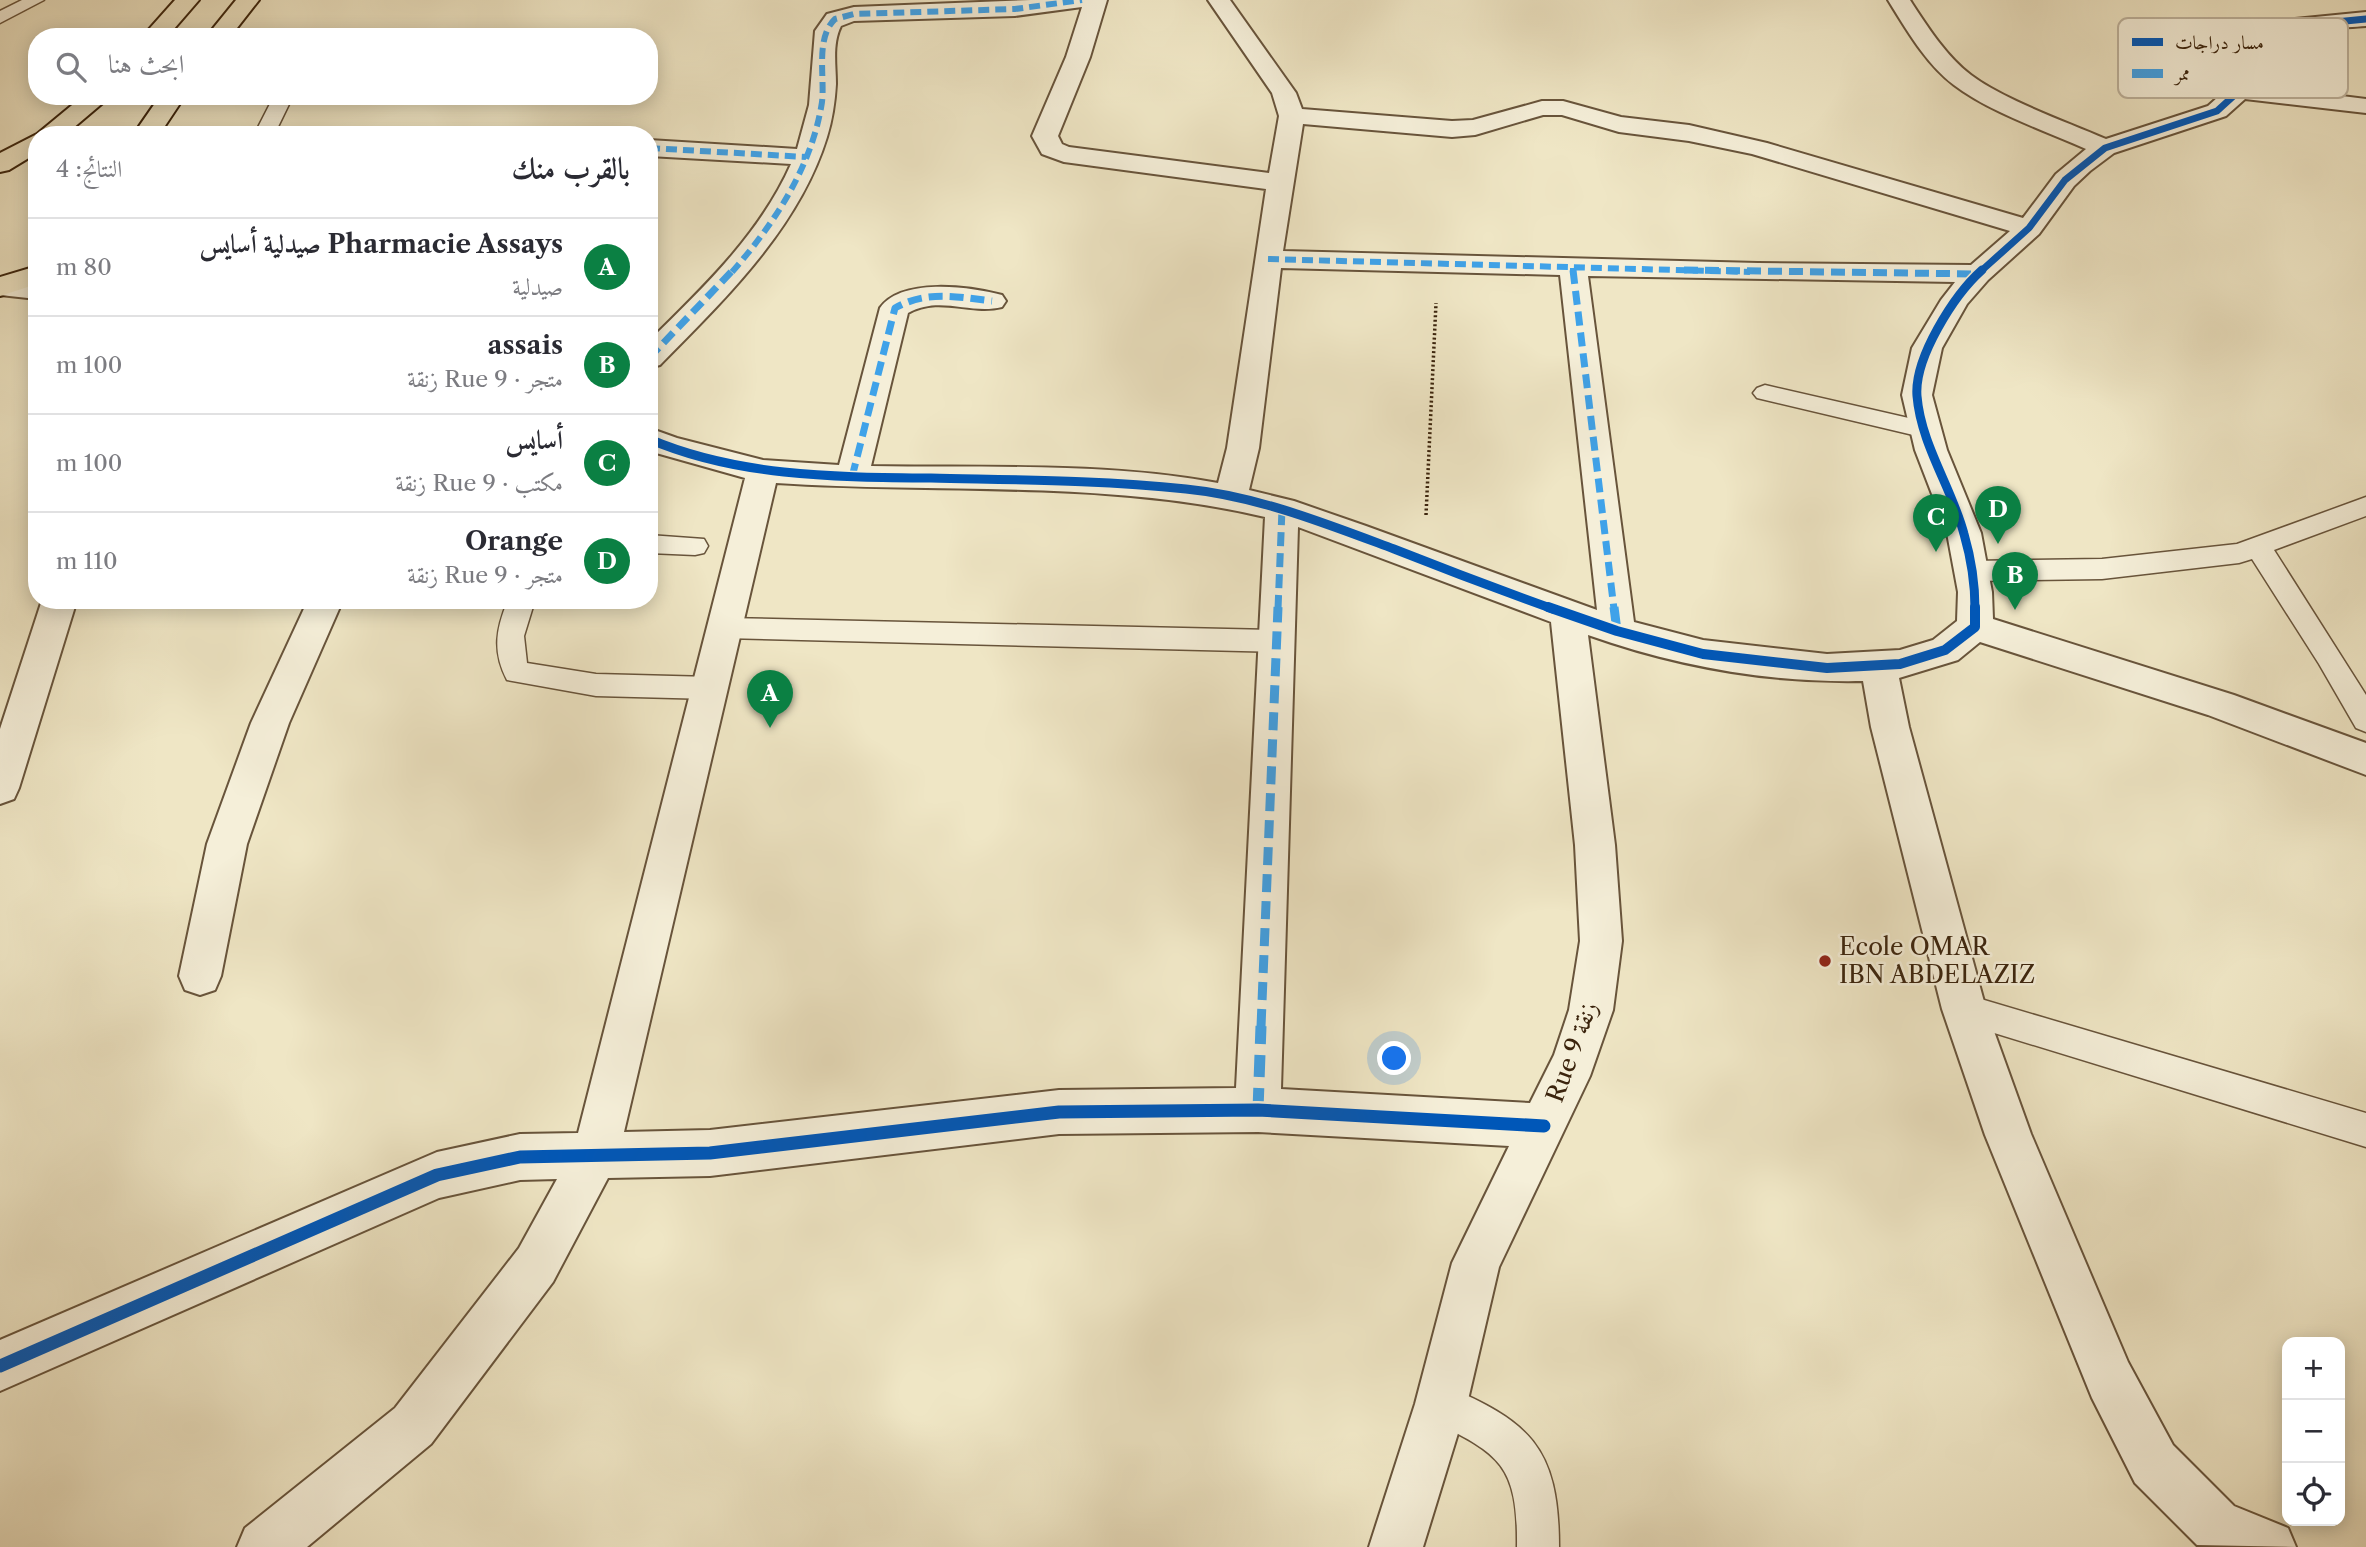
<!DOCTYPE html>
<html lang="ar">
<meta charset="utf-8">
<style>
:root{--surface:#fff;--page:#f2f2f3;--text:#2b2b33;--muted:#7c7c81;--line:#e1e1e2;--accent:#0b8043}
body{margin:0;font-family:"Libre Caslon Text",Amiri,serif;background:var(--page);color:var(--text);direction:rtl}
.controls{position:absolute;right:21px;bottom:21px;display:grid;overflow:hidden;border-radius:14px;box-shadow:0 4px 18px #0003}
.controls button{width:63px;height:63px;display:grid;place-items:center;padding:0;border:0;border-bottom:2px solid var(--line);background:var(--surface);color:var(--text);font:35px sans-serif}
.you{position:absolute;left:1395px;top:1059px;width:24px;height:24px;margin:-18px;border:5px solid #fff;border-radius:50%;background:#1a73e8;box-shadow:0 0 0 10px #1a73e833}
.badge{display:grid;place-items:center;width:46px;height:46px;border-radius:50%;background:var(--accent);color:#fff;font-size:23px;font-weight:700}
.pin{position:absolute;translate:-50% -58px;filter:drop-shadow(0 2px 4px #0008)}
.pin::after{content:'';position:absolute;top:37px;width:24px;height:21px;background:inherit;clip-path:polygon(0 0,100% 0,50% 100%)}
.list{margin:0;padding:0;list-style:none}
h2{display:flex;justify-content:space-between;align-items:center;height:91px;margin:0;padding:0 28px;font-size:30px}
h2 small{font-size:23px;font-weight:400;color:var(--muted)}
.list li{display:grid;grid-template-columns:46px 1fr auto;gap:21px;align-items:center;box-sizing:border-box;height:98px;padding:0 28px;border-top:2px solid var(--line)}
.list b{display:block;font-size:26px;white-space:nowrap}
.list p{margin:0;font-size:23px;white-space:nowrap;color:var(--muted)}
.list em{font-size:23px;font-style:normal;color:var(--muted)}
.icon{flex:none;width:38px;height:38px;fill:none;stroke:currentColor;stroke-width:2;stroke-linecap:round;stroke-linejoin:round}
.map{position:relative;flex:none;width:2366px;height:1547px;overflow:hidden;direction:ltr}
.search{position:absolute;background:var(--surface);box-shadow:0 4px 18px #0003;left:28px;top:28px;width:630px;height:77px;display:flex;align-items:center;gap:18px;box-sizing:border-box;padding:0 24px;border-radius:28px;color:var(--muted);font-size:26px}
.panel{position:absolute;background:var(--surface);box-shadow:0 4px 18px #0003;left:28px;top:126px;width:630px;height:483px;border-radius:28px;direction:rtl}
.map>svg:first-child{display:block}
</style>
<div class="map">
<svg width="2366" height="1547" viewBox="0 0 2366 1547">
<rect width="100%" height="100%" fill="#efe6c5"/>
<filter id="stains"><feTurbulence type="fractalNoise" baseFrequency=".00286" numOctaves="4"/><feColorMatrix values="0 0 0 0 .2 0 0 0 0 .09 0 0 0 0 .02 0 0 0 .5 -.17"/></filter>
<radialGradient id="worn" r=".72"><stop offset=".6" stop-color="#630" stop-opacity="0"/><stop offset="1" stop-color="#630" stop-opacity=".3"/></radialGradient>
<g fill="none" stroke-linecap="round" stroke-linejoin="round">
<g stroke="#68543b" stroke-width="3">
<path id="service" d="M22,0h22l-44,23v-12z
M274,96h19l-19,39h-20z
M1765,385l161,37 9,2 3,6 -3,6 -9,2 -169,-40 -4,-5 4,-5z
M2366,497v19l-92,34 92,145v37l-10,-4 -37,-64 -67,-105 -13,4 -137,16 -130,2 -9,-3 -4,-7 4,-7 9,-3 130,-2 135,-15z
M649,535l55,4 4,7 -4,7 -9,2 -46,-2z
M508,600h27l-11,36 3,27 69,11 115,3 10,3 4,8 -4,8 -10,3 -115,-3 -89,-16c-15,-29 -11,-51 1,-80z
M724,618l553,12 10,4 4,7 -4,7 -10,4 -553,-14 -10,-3 -4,-7 4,-7z
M1964,994l402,119v34l-414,-127 -5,-11 5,-11z
M1441,1384c88,37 118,62 118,163h-42c1,-86 -19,-93 -90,-129l-6,-14 6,-14z"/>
</g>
<g stroke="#68543b" stroke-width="4">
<path id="minor" d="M1031,0h76l-17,57 -32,79 4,8 7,3 200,26 10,-57 -7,-23 -64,-93h22l66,93 6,16 150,12 21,-1 69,-19h21l58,16 68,8 78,18 256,75 33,-44 30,-25c-40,-18 -97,-37 -132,-64 -28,-21 -48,-56 -66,-85h22c17,26 36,56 61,75 33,25 96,47 135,64l102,-33 20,-18 11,-34 19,-22 37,-13 71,-7v14c-31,3 -83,-1 -102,28 -6,9 -8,22 -11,31l113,14v14l-121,-14 -19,17 -112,37 -24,18 -16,15 -35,48 -51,46 -21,24 -25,44 -10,47 15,55 34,83 11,59 1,27 241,76 132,48v32l-158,-60 -228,-73 -22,18 -59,18 10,49 77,282 45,125 97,228 45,83 61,61 54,22 8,19 -99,-2 -62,-62 -43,-85 -107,-263 -43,-126 -71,-282 -8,-46c-93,2 -188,-15 -275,-46l27,210 7,96 -9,69 -23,66 -91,191 -32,137 -44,143h-54l46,-143 37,-141 57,-117 -251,-14 -199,2 -349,42 -102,2 -55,104 -122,162 -124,103h-70l8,-19 150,-120 124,-160 38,-69 -37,1 -81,18 -439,193v-51l437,-188 83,-18 58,-1 167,-655 -96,-27v-23l28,10 86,22 76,5 41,-157c22,-31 91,-21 122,-13l4,6 -4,6c-32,8 -62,-12 -94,6l-37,153c115,2 234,-4 347,17l9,-35 39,-259 -202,-27 -22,-8 -10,-18 34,-79 16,-50 -67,9 -161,5 -13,5c-9,18 -5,39 -5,58 -1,18 -4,37 -9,53 -28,91 -102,162 -167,228l-11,3v-27c54,-53 111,-107 142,-177l-142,-8v-16l148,9 12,-44 6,-74 12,-17 27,-7zM1543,115h19l57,17 70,9 63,13 258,77 -39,34 -213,-2 -475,-12 20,-127 149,13 23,-2zM1281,268l279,7 37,335 -231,-84 -72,-25 -45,-11 10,-42zM1588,276l367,6 -14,18 -29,48 -10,47 13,55 32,83 11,59 -1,29 -24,19 -33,10 -73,4 -124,-14 -69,-18zM776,483c163,11 330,-4 489,34l-29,571 -177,2 -349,40 -86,2zM1298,527l253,95 24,223 5,96 -11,69 -15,45 -24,48 -249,-14z
M2,278l35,3v18l-37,-4z
M42,600h35l-58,188 -5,11 -14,5v-75z
M308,600h35l-54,123 -42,121 -26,132 -6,14 -15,5 -15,-5 -6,-14 28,-132 44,-121z"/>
</g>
<g stroke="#3b240d" stroke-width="4">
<path id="trunk" d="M175,0h24l-32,37h-25z
M236,0h23l-29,37h-24z
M83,96h28l-46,39h-28v18l-28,17 -9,2v-19l37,-19z
M160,96h25l-26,39h-26z
M37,266v18l-37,12v-19z"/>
</g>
<path stroke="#3b240d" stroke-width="3.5" stroke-dasharray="2 2.5" stroke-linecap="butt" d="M1426,515l10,-212"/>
<use href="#service" fill="#f5efd9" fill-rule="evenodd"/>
<use href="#minor" fill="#f5efd9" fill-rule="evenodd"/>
<use href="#trunk" fill="#efe6c5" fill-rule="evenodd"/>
<path stroke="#3fa2e9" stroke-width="6" stroke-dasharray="11 6" stroke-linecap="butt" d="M649,148l157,9
M1268,259l482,13
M1573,268v4
M732,272c42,-48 80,-105 90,-170 3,-25 -7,-64 13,-83l19,-5 161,-5 67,-9"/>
<path stroke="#3fa2e9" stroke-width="7" stroke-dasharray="14 7" stroke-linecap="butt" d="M1573,270l41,339
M1684,270l294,4
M649,358l84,-88
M852,477l43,-169c32,-18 62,-11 97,-7
M1278,609l4,-100"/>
<path stroke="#3fa2e9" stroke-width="9" stroke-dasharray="18 9" stroke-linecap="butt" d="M1614,607l3,24
M1261,1027l17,-420"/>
<path stroke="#3fa2e9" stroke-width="11" stroke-dasharray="22 11" stroke-linecap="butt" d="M1258,1110l3,-84"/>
<g stroke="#f5efd9" stroke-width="10">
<path id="cycleway-far3" d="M1980,272l49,-44 36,-48 40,-32 112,-37 22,-20 12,-37 15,-17 29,-11 71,-7"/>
</g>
<g stroke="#f5efd9" stroke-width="12">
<path id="cycleway-far2" d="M649,439c89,38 187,38 282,39 85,2 170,2 255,11 71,7 141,35 208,60 53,21 106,41 159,60
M1975,609c0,-25 -4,-51 -11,-75 -12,-46 -43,-89 -47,-138 -3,-38 37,-101 65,-126"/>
</g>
<g stroke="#f5efd9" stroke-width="15">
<path id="cycleway-far1" d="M1548,607l69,24 86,23 124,14 73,-4 45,-14 30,-23v-20"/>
</g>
<g stroke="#f5efd9" stroke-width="18">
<path id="cycleway" d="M0,1366l437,-191 83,-18 190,-4 349,-41 199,-2 286,16"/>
</g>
<use href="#cycleway-far3" stroke="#0057b8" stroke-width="7"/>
<use href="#cycleway-far2" stroke="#0057b8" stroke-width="9"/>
<use href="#cycleway-far1" stroke="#0057b8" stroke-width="10"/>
<use href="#cycleway" stroke="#0057b8" stroke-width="13"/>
</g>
<circle fill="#8f2418" stroke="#f5efd9" stroke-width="2.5" cx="1825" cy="961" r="7"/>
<g text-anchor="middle" stroke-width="5" stroke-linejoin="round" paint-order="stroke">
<g font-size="24" fill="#3b240d" stroke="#f5efd9" text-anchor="start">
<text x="1839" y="955">Ecole OMAR<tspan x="1839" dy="28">IBN ABDELAZIZ</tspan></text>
</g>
<g font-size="24" fill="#3b240d" stroke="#f5efd9">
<text transform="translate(1572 1052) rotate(-70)" y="8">Rue 9 زنقة</text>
</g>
</g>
<rect x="2118" y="18" width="230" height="80" rx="10" fill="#f5efd9" stroke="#bdb29c" stroke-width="2"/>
<rect x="2132" y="38" width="31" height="8" fill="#0057b8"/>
<rect x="2132" y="69" width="31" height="9" fill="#3fa2e9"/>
<g font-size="19" fill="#3b240d">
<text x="2175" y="49">مسار دراجات</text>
<text x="2175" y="80">ممر</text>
</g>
<rect width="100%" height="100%" filter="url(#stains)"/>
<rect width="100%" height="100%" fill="url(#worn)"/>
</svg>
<div class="controls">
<button>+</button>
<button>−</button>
<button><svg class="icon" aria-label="locate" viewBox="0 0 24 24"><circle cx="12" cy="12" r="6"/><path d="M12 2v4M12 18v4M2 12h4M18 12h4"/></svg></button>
</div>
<div class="you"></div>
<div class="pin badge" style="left:770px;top:728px">A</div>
<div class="pin badge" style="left:2015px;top:610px">B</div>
<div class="pin badge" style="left:1936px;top:552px">C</div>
<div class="pin badge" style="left:1998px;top:544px">D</div>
<div class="search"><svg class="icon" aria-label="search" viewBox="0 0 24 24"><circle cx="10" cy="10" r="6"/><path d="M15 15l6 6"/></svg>ابحث هنا</div>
<section class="panel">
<h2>بالقرب منك<small>النتائج: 4</small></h2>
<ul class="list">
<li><span class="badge">A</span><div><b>Pharmacie Assays صيدلية أسايس</b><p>صيدلية</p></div><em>80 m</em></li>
<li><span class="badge">B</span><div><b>assais</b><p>متجر · Rue 9 زنقة</p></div><em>100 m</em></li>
<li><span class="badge">C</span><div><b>أسايس</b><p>مكتب · Rue 9 زنقة</p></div><em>100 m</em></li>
<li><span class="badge">D</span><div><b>Orange</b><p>متجر · Rue 9 زنقة</p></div><em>110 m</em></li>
</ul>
</section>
</div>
